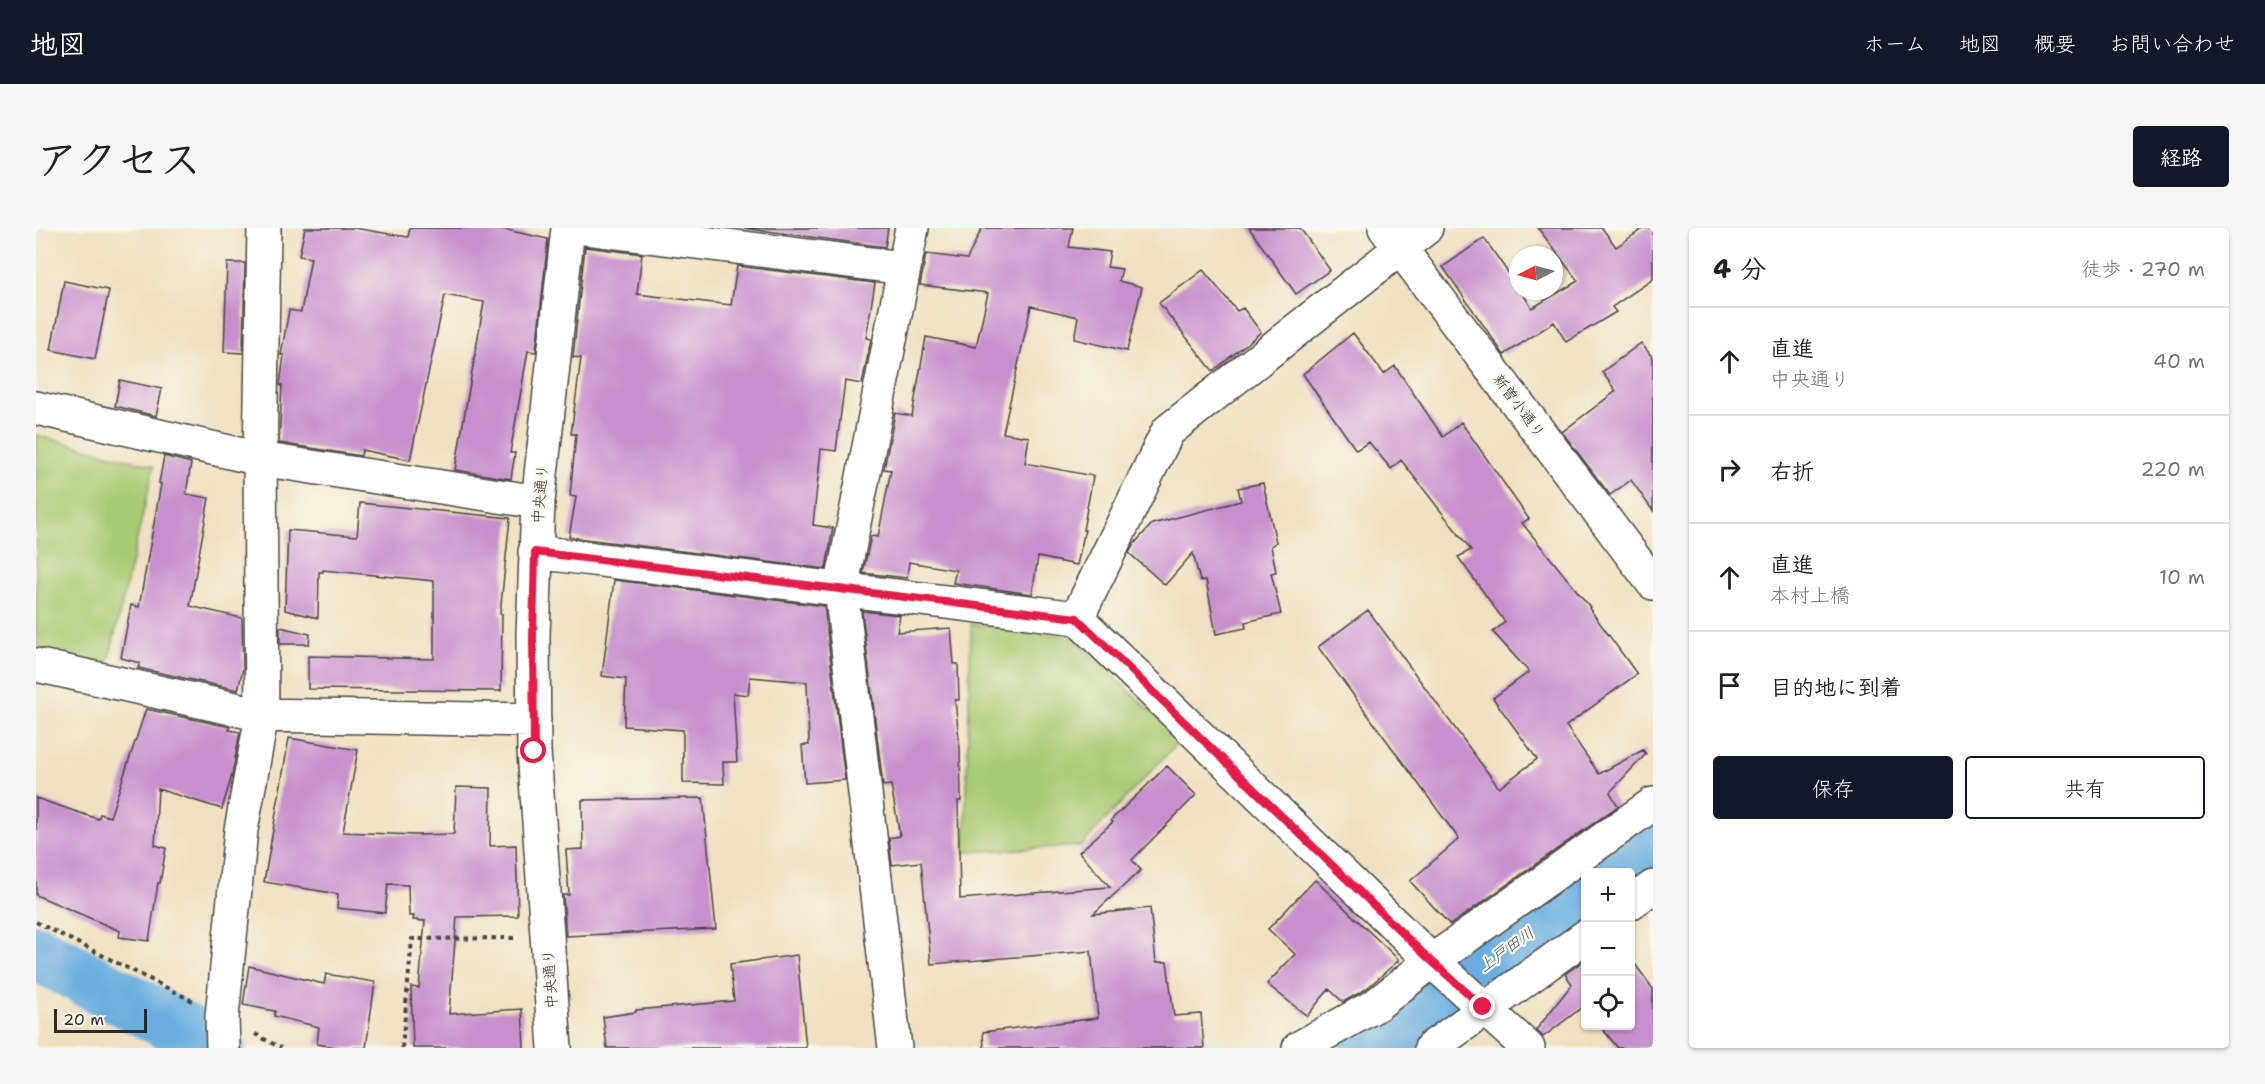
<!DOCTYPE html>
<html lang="ja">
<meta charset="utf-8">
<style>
:root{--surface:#fff;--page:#f6f6f6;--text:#202124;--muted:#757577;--line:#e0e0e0;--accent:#111827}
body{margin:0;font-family:"Shantell Sans","Klee One",sans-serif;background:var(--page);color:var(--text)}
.controls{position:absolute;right:18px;bottom:18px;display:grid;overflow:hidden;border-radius:6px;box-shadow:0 2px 4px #0004}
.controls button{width:54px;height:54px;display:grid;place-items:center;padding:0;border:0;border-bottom:2px solid var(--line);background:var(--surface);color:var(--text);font:30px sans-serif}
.compass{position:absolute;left:1473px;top:18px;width:54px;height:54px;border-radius:50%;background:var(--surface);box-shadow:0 2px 4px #0004;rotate:264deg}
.scale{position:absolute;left:18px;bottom:15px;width:93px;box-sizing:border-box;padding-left:6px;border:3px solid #2b2b2b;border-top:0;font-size:16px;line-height:21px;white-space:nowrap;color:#2b2b2b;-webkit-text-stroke:4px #fbf7ec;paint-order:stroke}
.stop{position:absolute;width:18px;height:18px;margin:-14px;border:4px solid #e11d48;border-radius:50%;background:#fff}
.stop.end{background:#e11d48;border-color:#fff;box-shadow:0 2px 6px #0008}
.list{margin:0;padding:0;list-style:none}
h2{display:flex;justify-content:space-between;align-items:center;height:78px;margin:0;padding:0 24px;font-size:26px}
h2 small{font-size:20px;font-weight:400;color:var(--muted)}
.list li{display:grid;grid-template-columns:39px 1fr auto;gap:18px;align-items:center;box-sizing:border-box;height:108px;padding:0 24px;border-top:2px solid var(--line)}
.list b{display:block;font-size:22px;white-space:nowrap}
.list p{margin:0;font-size:20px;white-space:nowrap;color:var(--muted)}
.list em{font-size:20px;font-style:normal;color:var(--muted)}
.actions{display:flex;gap:12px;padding:18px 24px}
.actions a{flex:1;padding:14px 0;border:2px solid var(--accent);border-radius:6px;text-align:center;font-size:21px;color:var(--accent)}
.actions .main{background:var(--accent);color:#fff}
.icon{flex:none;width:33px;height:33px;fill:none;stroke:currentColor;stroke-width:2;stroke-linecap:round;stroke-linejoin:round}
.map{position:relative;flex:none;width:1617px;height:820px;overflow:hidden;border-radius:6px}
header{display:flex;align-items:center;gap:36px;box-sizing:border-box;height:84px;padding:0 30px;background:var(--accent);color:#fff}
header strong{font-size:28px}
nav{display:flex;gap:33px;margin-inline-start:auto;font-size:21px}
.intro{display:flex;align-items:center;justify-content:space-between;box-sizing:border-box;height:144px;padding:0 36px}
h1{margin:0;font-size:42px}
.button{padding:15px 27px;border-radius:6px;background:var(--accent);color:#fff;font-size:21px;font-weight:700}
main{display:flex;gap:36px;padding:0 36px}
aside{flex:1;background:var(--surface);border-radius:6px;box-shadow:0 2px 4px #0004}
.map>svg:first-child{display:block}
</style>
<header>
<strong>地図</strong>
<nav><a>ホーム</a><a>地図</a><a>概要</a><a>お問い合わせ</a></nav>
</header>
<div class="intro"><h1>アクセス</h1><a class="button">経路</a></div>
<main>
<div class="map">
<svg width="1617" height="820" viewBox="0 0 1617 820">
<rect width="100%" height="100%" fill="#fbf7ec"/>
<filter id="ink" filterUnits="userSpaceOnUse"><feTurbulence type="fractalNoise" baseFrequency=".0167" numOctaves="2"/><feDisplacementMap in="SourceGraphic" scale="12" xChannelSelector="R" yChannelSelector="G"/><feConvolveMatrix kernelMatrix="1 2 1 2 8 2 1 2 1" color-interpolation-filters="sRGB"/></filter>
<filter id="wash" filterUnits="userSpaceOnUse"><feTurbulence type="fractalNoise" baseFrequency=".008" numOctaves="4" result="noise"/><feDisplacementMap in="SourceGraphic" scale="24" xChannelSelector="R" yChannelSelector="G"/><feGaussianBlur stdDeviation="1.35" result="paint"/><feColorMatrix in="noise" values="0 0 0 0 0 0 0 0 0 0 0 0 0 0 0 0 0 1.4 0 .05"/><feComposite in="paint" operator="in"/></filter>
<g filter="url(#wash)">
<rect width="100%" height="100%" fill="#efe0c1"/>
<path fill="#a9ca73" stroke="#6a7a4f" stroke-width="1.5" d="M0,207l118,31 -48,206 -70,-19z
M935,396l99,12 111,103 -100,107 -116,6z"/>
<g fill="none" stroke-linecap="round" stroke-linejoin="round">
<path stroke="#6aaedf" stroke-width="56" d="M1577,644l40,-29
M0,724l181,96
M1332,820l19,-11 199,-144"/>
</g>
<g id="blocks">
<path fill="#c78fcd" d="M269,0h49l54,9 2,-9h88l50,11 -12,113 -8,-1 -18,102h5l-4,26 -56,-9 29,-168 -39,-7 -35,165 -48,-10 -1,6 -82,-13 3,-58h-2l4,-30h-3l8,-45 12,2 10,-54 -12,-2z
M707,0h145l-3,19z
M946,0h91l-4,19 41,5 -3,15 15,2 -3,12 23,6 -15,64 -53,-12 4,-22 -47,-11 -28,127 26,4 -4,26 68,13 -10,54h2l-8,35 -39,-8 -6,37 -79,-11 3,-13 -47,-8 -2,16 -44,-5 8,-37 7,1 13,-67 -7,-1 11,-56 17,3 14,-79 50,10 12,-54 -68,-8 6,-31 41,5z
M1213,0h51l30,42 -34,24z
M1502,0h64l14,19 28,-19h9v51l-41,28 4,5 -50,30 -12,-20 -50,33 -61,-88 41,-29 34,49v4h3l11,17 46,-27z
M549,19l57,7 -5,40 94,11 6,-39 138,17 -9,55 5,1 -9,45 -17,-3 -9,70 -15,-2 -8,76 20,3 -7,41 -257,-32 7,-40 -6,-1 6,-62h-5l10,-76 -8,-1z
M191,35h18l-2,90 -19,-1z
M1167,42l34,41 6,-3 18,24 -48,39 -54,-68z
M28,53l45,9 -14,69 -44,-9z
M1317,105l31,41 11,-8 48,71 18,-15 68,97 -7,4 68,84 -1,1 48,66 -71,52 33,48 44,-24 3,4 -36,38 8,14 -168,119 -40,-44 49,-42 -141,-192 50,-37 131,178 38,-29 -44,-61 36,-26 -36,-40 12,-10 -47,-65 13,-7 -70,-90 -10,9 -22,-27 -13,8 -53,-76z
M1605,115l12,15v153l-22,-31 -21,15 -48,-63 54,-41 -14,-19z
M84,152l42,9 -6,27 -41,-10z
M128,228l27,7 -5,31 23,4 -19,108 52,12 1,51 -5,21 -100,-22 2,-5 -19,-5 10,-53 8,2 22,-123 -2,-1z
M1227,255l13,59 -5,4 5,26 -5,1 10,41 -36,8 1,6 -30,6 -10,-54 -6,1 -7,-28 -28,32 -36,-32 5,-9 18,-20 89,-23 -3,-13z
M324,275l150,15 -10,96h2l-1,77 -193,-2v-33l126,3v-78l-111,-11v2h-4l-1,46 -33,-8 3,-80 69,6z
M578,352l210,26 21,174 -40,3 -3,-38h7l-2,-63 -57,-5 -2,18 -15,-2 4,69h-14l1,22 -41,-1v-53l-59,-4 2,-47 -24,-3z
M826,383l38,4 -3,17 54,-4 3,36h4l1,36h-4l5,49 1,52h-3l2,98 150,-12 -31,-35 34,-30 -2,-2 56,-54 29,29 -64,65 9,10 -48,44 57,-6 6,54h11l7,54 27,-2 3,34h-220l-1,-16 115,-14 -7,-67 -160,13 -10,-102 -29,3 -3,-27 11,-2 -9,-51 -8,1z
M244,399l30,7 -1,10h-29z
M110,481l84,18 -1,3 11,2 -8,43 -10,34 -64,-20 -3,56 11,3 -6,35h-2l-9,58 -30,-4 1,-6 -84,-36v-97l62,21 2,-5 10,3z
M253,510l69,12 -15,82 73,3 38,-1 2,-47 35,1 -1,58 26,-1 2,71 -61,1 -8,97 73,-5 2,39h-111l-2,-61 8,1 6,-67 -12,-1 1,-4h-5l-1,-31 -20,-1 -3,29 -48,-5 1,-14 -74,-12z
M667,570l13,131 -150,7 -3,-41h6l-3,-45 17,-1 -1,-49z
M1279,652l84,80 -33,29 -23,13 -14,-13 -22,27 -40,-32 28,-30 -27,-25z
M761,727l9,93h-199l-4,-31 33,-5v-2l98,-9 -4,-37z
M1594,729l23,32v59h-35l-18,-22h30z
M1550,731v49l-2,-2 -41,31 -7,-7 36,-46 -7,-10z
M213,738l75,18 2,-10 49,8 -9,66h-24l-25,-4 2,-17 -45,-11 1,-5 -32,-6z"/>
</g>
</g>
<g filter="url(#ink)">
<use href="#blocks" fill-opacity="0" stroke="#484642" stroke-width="1.5"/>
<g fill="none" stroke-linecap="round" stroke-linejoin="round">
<g stroke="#484642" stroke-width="36">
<path id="minor" d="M548,0l320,40
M1349,0l268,355
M0,180l224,51 278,43
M499,324l542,66 357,345 94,85
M1041,390l91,-187 258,-203
M0,437l226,50 272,5
M1594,675l23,-16
M187,820l-1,-32 19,-186 21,-115 -2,-256 4,-231
M519,820l-21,-297 -1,-116 5,-133 30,-274
M859,820l-54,-459 71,-361
M1263,820l77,-43 56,-44 221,-157
M1395,820l155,-112"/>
</g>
<path stroke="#484642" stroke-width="4" stroke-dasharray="4.5 4.5" stroke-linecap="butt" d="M0,694l157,79
M219,806l26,14
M366,820l10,-109 104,-1"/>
<use href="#minor" stroke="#fff" stroke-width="33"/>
</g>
</g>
<g fill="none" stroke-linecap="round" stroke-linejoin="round" filter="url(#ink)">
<path stroke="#e11d48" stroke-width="8" d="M498,523l-1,-115 2,-84 542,66 349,338 57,51"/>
</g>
<g text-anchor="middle" stroke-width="4.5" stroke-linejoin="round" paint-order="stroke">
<g font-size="15" fill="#2b2b2b" stroke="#fbf7ec">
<text transform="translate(1483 178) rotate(53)" y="5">新曽小通り</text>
<text transform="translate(504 266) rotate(-85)" y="5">中央通り</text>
<text transform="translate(514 751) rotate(-94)" y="5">中央通り</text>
</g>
<g font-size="16" font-style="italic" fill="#41596a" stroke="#fbf7ec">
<text transform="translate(1470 721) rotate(-36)" y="6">上戸田川</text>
</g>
</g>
</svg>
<div class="controls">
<button>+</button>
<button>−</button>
<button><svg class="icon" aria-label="locate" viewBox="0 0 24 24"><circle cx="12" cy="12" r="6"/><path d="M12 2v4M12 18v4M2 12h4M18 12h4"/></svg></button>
</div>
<svg class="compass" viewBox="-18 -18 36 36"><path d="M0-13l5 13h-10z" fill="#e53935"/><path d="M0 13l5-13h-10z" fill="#757577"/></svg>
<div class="scale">20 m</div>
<div class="stop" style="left:498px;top:523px"></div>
<div class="stop end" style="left:1447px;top:779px"></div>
</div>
<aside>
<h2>4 分<small>徒歩 · 270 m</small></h2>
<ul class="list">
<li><svg class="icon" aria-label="ahead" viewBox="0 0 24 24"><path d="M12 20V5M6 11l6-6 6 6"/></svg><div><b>直進</b><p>中央通り</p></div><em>40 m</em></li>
<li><svg class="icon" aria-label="right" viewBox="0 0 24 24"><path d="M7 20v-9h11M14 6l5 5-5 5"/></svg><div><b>右折</b></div><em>220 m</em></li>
<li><svg class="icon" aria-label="ahead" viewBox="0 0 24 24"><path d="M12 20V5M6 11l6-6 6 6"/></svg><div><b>直進</b><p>本村上橋</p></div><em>10 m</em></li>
<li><svg class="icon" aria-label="arrive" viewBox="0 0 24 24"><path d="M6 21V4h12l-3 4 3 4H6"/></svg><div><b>目的地に到着</b></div></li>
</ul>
<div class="actions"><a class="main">保存</a><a>共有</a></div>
</aside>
</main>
